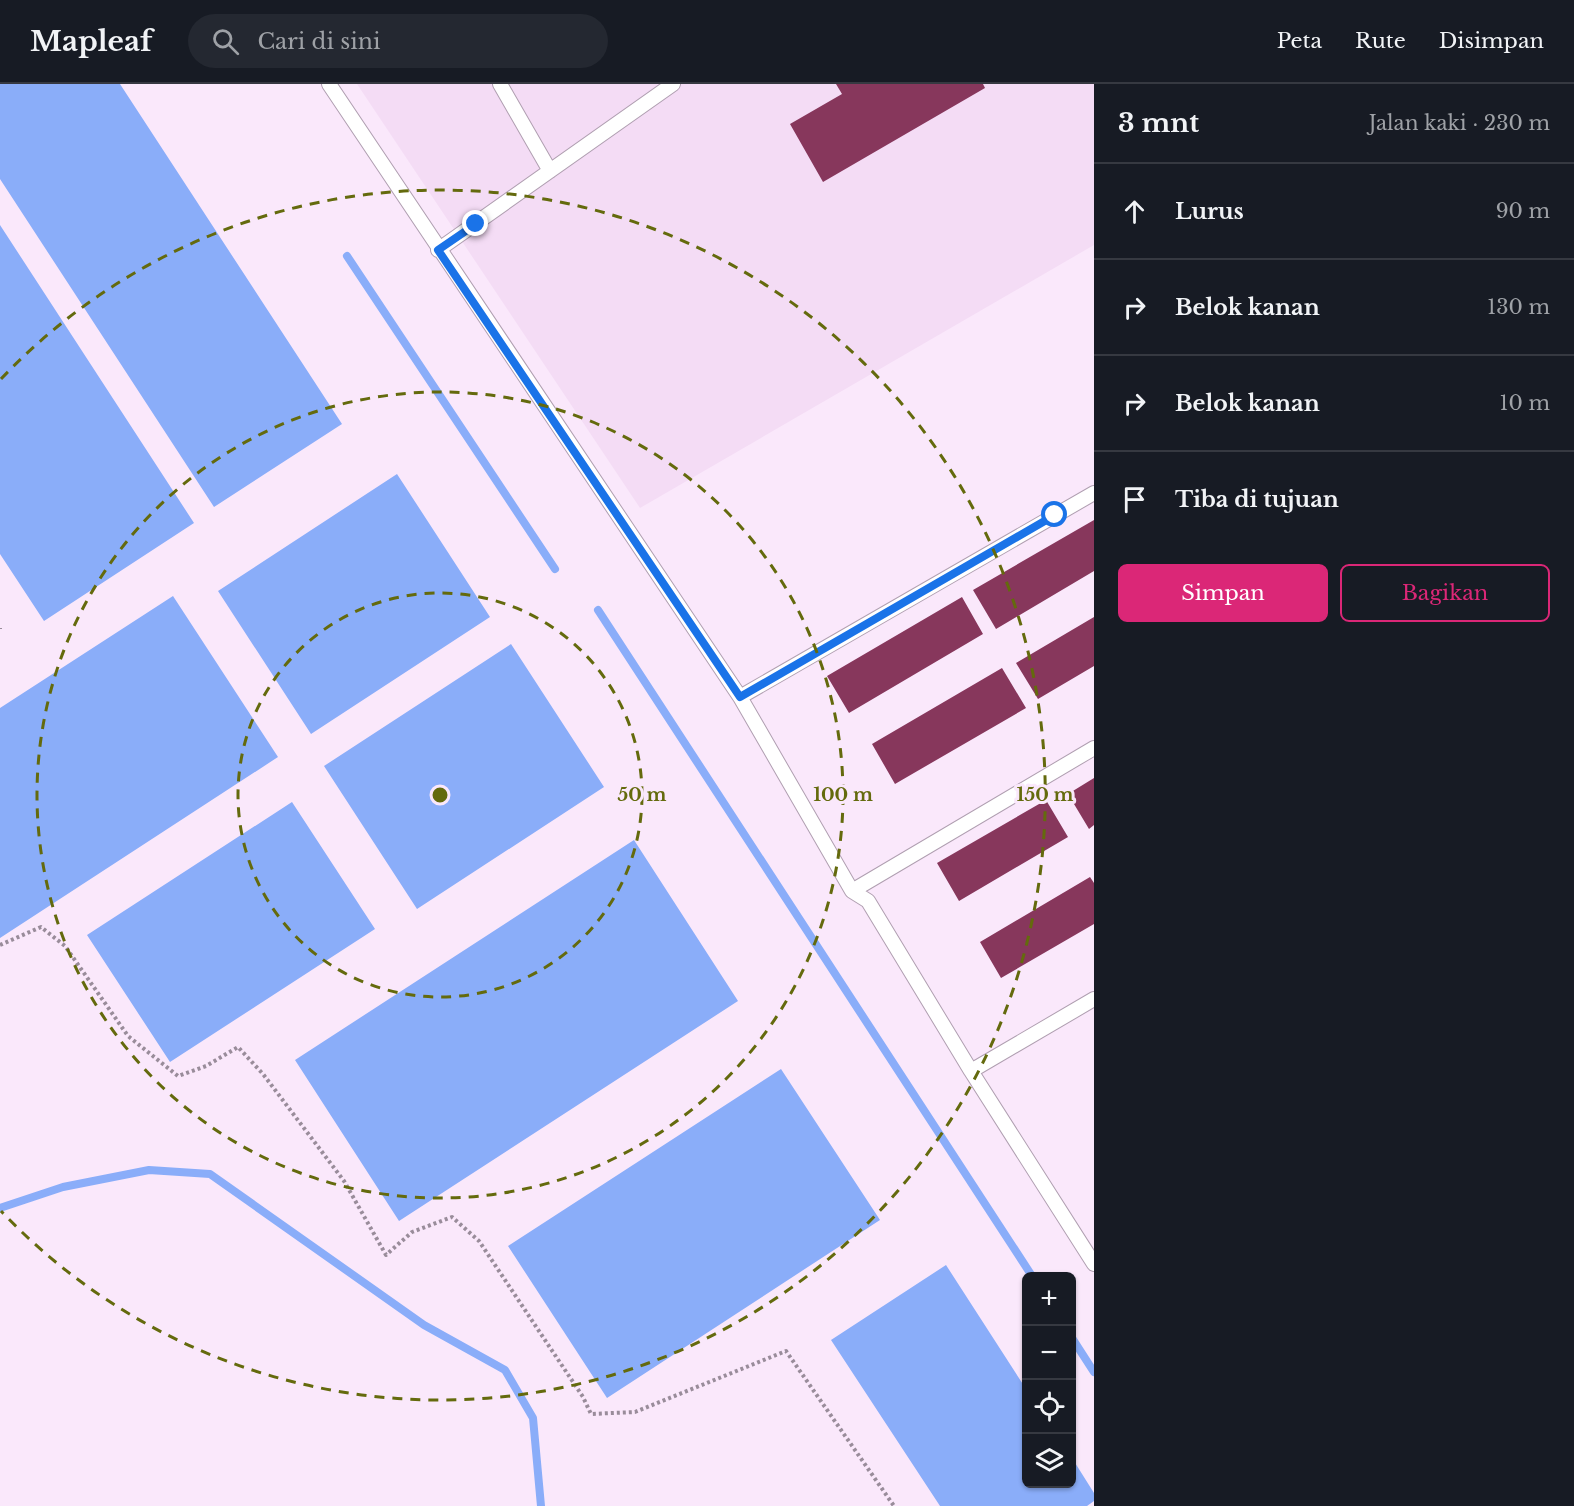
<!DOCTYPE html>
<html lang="id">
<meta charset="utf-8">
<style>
:root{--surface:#171b24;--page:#242831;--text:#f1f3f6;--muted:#9ea1a6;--line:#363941;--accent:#db2777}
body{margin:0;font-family:"Libre Baskerville",serif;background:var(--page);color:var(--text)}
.controls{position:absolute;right:18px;bottom:18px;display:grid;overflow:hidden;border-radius:9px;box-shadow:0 2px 4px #0004}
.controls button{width:54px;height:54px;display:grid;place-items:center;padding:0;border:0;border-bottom:2px solid var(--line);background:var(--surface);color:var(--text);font:30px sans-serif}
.stop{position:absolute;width:18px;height:18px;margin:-14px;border:4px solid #1a73e8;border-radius:50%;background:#fff}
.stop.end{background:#1a73e8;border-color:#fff;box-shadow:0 2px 6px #0008}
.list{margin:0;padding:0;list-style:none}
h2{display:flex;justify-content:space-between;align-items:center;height:78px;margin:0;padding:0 24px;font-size:26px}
h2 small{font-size:20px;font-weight:400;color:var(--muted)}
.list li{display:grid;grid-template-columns:39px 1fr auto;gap:18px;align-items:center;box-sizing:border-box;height:96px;padding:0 24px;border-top:2px solid var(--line)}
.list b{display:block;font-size:22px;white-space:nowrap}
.list em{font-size:20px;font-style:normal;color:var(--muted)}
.actions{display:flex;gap:12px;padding:18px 24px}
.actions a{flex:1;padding:14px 0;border:2px solid var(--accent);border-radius:9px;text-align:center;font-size:21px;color:var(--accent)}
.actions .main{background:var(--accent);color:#fff}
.icon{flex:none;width:33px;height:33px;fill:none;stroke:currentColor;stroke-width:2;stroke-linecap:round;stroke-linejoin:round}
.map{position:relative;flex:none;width:1094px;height:1422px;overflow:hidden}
header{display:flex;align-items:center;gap:36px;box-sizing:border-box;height:84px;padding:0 30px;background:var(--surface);border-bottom:2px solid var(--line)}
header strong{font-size:28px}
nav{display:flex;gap:33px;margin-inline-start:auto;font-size:21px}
.search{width:420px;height:54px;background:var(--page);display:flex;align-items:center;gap:15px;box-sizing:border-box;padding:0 21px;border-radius:33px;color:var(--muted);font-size:22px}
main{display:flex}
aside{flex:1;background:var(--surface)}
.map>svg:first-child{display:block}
</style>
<header>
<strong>Mapleaf</strong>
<div class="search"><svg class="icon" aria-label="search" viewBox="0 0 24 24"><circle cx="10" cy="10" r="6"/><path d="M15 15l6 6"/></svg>Cari di sini</div>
<nav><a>Peta</a><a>Rute</a><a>Disimpan</a></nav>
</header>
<main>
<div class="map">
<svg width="1094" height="1422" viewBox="0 0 1094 1422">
<rect width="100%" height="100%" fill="#fae8fb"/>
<path fill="#f4dcf5" d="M357,0h737v161l-454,263z"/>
<path fill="#8aadf9" d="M0,0h120l222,340 -128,83 -214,-328z
M0,141l194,298 -150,98 -44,-67z
M397,390l93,143 -179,117 -93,-143z
M173,512l105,161 -278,181v-230z
M511,560l93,143 -187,122 -93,-143z
M292,718l83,127 -205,133 -83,-127z
M634,756l104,161 -339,220 -104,-161z
M781,985l99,151 -273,178 -99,-152z
M946,1181l80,124v95h46v-26l22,35v8l-7,5h-147l-109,-166z"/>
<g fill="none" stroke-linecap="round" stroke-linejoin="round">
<path stroke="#8aadf9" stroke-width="8" d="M347,172l208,313
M598,526l434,666
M0,1124l63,-21 86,-17 61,4 214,151 81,45 28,48 8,88
M1072,1254l22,34"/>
</g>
<path fill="#87375c" d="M836,0h147l2,4 -162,94 -33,-58 52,-30z
M1094,436v51l-98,58 -23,-39z
M962,513l21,37 -134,79 -22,-37z
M1094,533v49l-56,33 -22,-36z
M1002,584l24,40 -131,76 -23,-40z
M1094,694v47l-5,4 -21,-35z
M1046,716l22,37 -109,64 -22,-38z
M1090,793l4,6v41l-93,54 -21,-36z"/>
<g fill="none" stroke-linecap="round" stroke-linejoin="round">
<g stroke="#b09fb1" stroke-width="16">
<path id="service" d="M329,0l411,613 112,194 16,10 103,170 123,193
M500,0l50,87
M438,166l235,-166
M740,613l354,-204
M852,807l242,-143
M971,987l123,-72"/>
</g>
<path stroke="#998c9a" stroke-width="4" stroke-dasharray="3 3" stroke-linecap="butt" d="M0,544v1
M0,861l41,-18 24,19 63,90 50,40 28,-10 32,-19 25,27 81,107 42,74 26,-23 40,-15 27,24 104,156 8,17 44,-2 151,-61 108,155"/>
<use href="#service" stroke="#fff" stroke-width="14"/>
</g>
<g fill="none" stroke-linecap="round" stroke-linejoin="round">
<path stroke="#1a73e8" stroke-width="8" d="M476,140l-38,26 302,447 315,-182"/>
</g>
<g fill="none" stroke="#646a0d" stroke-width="3" stroke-dasharray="10 8">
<circle cx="440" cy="711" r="202"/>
<circle cx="440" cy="711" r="403"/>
<path d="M1 295A605 605 0 1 1 1 1127"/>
</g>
<circle cx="440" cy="711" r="9" fill="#646a0d" stroke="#fae8fb" stroke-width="3"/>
<g font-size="18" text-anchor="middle" font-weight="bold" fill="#646a0d" stroke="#fae8fb" stroke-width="6" stroke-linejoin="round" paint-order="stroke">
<text x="642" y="717">50 m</text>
<text x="843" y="717">100 m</text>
<text x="1045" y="717">150 m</text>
</g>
</svg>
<div class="controls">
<button>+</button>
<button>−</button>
<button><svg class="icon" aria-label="locate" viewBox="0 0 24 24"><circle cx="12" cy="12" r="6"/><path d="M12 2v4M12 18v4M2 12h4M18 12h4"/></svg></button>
<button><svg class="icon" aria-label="layers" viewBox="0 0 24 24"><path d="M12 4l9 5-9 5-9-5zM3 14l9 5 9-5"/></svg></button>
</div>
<div class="stop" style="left:1055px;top:431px"></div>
<div class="stop end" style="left:476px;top:140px"></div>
</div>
<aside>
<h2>3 mnt<small>Jalan kaki · 230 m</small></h2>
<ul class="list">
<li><svg class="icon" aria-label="ahead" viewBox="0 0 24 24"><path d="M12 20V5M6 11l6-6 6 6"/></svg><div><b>Lurus</b></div><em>90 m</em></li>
<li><svg class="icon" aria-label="right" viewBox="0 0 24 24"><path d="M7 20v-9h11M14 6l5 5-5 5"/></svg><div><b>Belok kanan</b></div><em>130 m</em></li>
<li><svg class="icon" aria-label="right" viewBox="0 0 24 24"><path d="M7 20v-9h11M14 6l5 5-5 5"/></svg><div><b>Belok kanan</b></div><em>10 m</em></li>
<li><svg class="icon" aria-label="arrive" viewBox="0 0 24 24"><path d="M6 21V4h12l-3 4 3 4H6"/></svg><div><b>Tiba di tujuan</b></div></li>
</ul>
<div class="actions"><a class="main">Simpan</a><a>Bagikan</a></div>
</aside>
</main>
